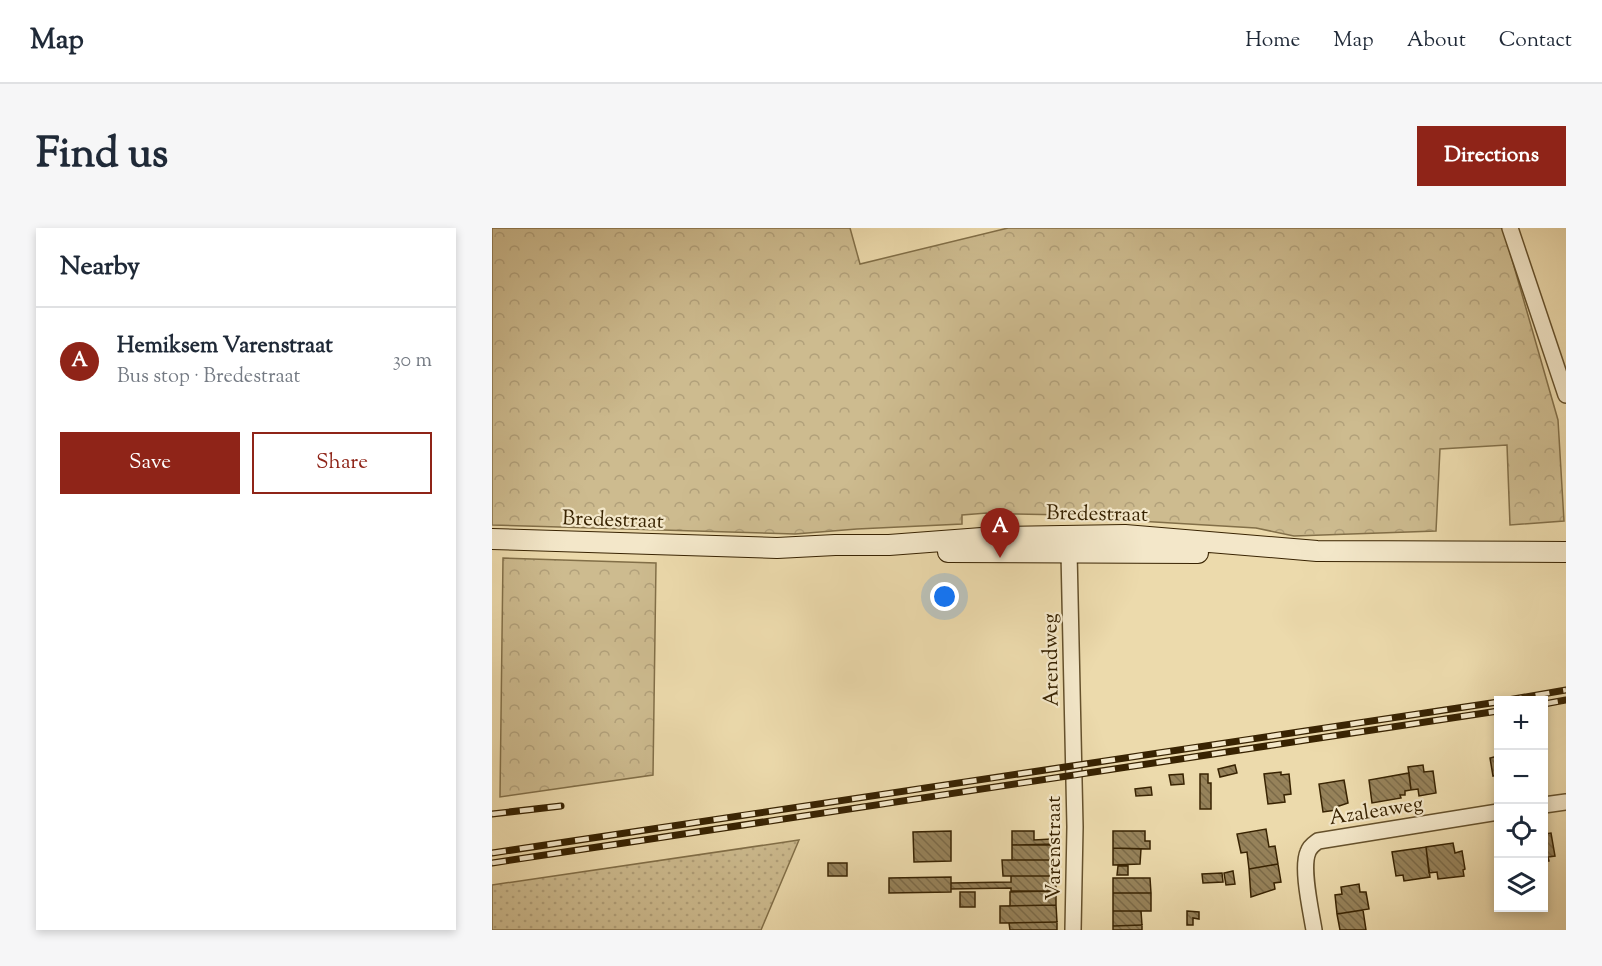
<!DOCTYPE html>
<meta charset="utf-8">
<style>
:root{--surface:#fff;--page:#f6f6f7;--text:#1f2937;--muted:#747a83;--line:#e0e1e3;--accent:#8f2418}
body{margin:0;font-family:"Sorts Mill Goudy",serif;background:var(--page);color:var(--text)}
.controls{position:absolute;right:18px;bottom:18px;display:grid;overflow:hidden;border-radius:0px;box-shadow:0 3px 9px #0003}
.controls button{width:54px;height:54px;display:grid;place-items:center;padding:0;border:0;border-bottom:2px solid var(--line);background:var(--surface);color:var(--text);font:30px sans-serif}
.you{position:absolute;left:453px;top:369px;width:21px;height:21px;margin:-15px;border:4px solid #fff;border-radius:50%;background:#1a73e8;box-shadow:0 0 0 9px #1a73e833}
.badge{display:grid;place-items:center;width:39px;height:39px;border-radius:50%;background:var(--accent);color:#fff;font-size:20px;font-weight:700}
.pin{position:absolute;translate:-50% -50px;filter:drop-shadow(0 2px 3px #0008)}
.pin::after{content:'';position:absolute;top:32px;width:21px;height:18px;background:inherit;clip-path:polygon(0 0,100% 0,50% 100%)}
.list{margin:0;padding:0;list-style:none}
h2{display:flex;justify-content:space-between;align-items:center;height:78px;margin:0;padding:0 24px;font-size:26px}
h2 small{font-size:20px;font-weight:400;color:var(--muted)}
.list li{display:grid;grid-template-columns:39px 1fr auto;gap:18px;align-items:center;box-sizing:border-box;height:108px;padding:0 24px;border-top:2px solid var(--line)}
.list b{display:block;font-size:22px;white-space:nowrap}
.list p{margin:0;font-size:20px;white-space:nowrap;color:var(--muted)}
.list em{font-size:20px;font-style:normal;color:var(--muted)}
.actions{display:flex;gap:12px;padding:18px 24px}
.actions a{flex:1;padding:14px 0;border:2px solid var(--accent);border-radius:0px;text-align:center;font-size:21px;color:var(--accent)}
.actions .main{background:var(--accent);color:#fff}
.icon{flex:none;width:33px;height:33px;fill:none;stroke:currentColor;stroke-width:2;stroke-linecap:round;stroke-linejoin:round}
.map{position:relative;flex:none;width:1074px;height:702px;overflow:hidden;border-radius:0px}
header{display:flex;align-items:center;gap:36px;box-sizing:border-box;height:84px;padding:0 30px;background:var(--surface);border-bottom:2px solid var(--line)}
header strong{font-size:28px}
nav{display:flex;gap:33px;margin-inline-start:auto;font-size:21px}
.intro{display:flex;align-items:center;justify-content:space-between;box-sizing:border-box;height:144px;padding:0 36px}
h1{margin:0;font-size:42px}
.button{padding:15px 27px;border-radius:0px;background:var(--accent);color:#fff;font-size:21px;font-weight:700}
main{display:flex;gap:36px;padding:0 36px}
aside{flex:1;background:var(--surface);border-radius:0px;box-shadow:0 3px 9px #0003}
.map>svg:first-child{display:block}
</style>
<header>
<strong>Map</strong>
<nav><a>Home</a><a>Map</a><a>About</a><a>Contact</a></nav>
</header>
<div class="intro"><h1>Find us</h1><a class="button">Directions</a></div>
<main>
<aside>
<h2>Nearby<small></small></h2>
<ul class="list">
<li><span class="badge">A</span><div><b>Hemiksem Varenstraat</b><p>Bus stop · Bredestraat</p></div><em>30 m</em></li>
</ul>
<div class="actions"><a class="main">Save</a><a>Share</a></div>
</aside>
<div class="map">
<svg width="1074" height="702" viewBox="0 0 1074 702">
<defs>
<pattern id="forest-crowns" width="20" height="18" patternUnits="userSpaceOnUse" patternTransform="scale(1.5)"><rect width="20" height="18" fill="#cdbb8f"/><path d="M2 6a3 3 0 1 1 6 0M12 15a3 3 0 1 1 6 0" fill="none" stroke="#b1a07a"/></pattern>
<pattern id="park-dots" width="8" height="8" patternUnits="userSpaceOnUse" patternTransform="scale(1.5)"><rect width="8" height="8" fill="#cdbb8f"/><path d="M2 2h.1M6 6h.1" fill="none" stroke="#b1a07a" stroke-width="1.8" stroke-linecap="round"/></pattern>
<pattern id="building-back-hatch" width="6" height="6" patternUnits="userSpaceOnUse" patternTransform="scale(1.5)"><rect width="6" height="6" fill="#96825a"/><path d="M-1 5l2 2M0 0l6 6M5-1l2 2" fill="none" stroke="#7b6a48"/></pattern>
</defs>
<rect width="100%" height="100%" fill="#ecdaac"/>
<filter id="stains"><feTurbulence type="fractalNoise" baseFrequency=".00333" numOctaves="4"/><feColorMatrix values="0 0 0 0 .2 0 0 0 0 .09 0 0 0 0 .02 0 0 0 .5 -.17"/></filter>
<radialGradient id="worn" r=".72"><stop offset=".6" stop-color="#630" stop-opacity="0"/><stop offset="1" stop-color="#630" stop-opacity=".3"/></radialGradient>
<path fill="url(#forest-crowns)" stroke="#826f48" stroke-width="1.5" d="M0,0h358l10,36 148,-36h495l55,192 6,101 -54,4 -3,-80 -67,4 -4,82 -142,5 -38,-8 -118,-7 -19,-5 -107,-2 -23,7 -2,-8 -25,2v9l-105,5 -62,5 -303,-9z
M11,330l153,5 -3,212 -153,22z"/>
<path fill="url(#park-dots)" stroke="#826f48" stroke-width="1.5" d="M307,612l-38,90h-269v-45z"/>
<path fill="url(#building-back-hatch)" stroke="#382302" stroke-width="1.5" d="M1006,528v19l-5,1 -3,-18z
M743,537l2,8 -17,4 -2,-8z
M931,537l1,7 9,-1 3,22 -17,3 -1,-7 -7,1 -3,-23z
M789,544v3l8,-1 2,20 -7,1 1,7 -17,2 -4,-30z
M917,545l2,17 -6,1v4h-5l1,3 -29,5 -3,-23z
M691,546l1,10 -13,1 -2,-10z
M708,546h8v9h3v26h-11z
M852,552l4,23 -12,4v3l-13,2 -4,-28z
M659,559l1,8 -16,1 -1,-7z
M1052,600v6l7,-1 4,23 -7,1 1,4 -5,1z
M774,601l3,18 6,-1 3,18 -29,5 -2,-17 -6,1 -4,-19z
M459,603v30l-37,1 -1,-30z
M520,603h22v9l17,-1v6h-39z
M621,603h32v10h5v8l-37,-1z
M961,615l2,10 7,-2 3,18 -2,1 1,6 -26,3 -1,-7 -8,1 -3,-26z
M564,616v16h-44v-15z
M934,619l4,30 -26,4 -1,-6 -7,1 -4,-24z
M621,620l28,1 -1,15 -27,1z
M510,632h54v16h-53z
M336,635h19v13h-19z
M786,636l3,18 -7,1 1,6 -24,8 -2,-28z
M626,638h10v9h-11z
M741,643l2,13 -9,1 -2,-12z
M730,645l1,9 -20,1 -1,-9z
M519,648h45v15h-45v-3l-60,1v-6l60,-1z
M459,649v15l-62,1v-15z
M621,650h37l1,15h-38z
M867,656l1,8h6l3,17 -32,5 -2,-19 7,-1 -1,-7z
M564,663v14l-46,1v-14z
M468,664h15v15h-15z
M621,665h38v18h-38z
M564,677l1,17 -57,1v-17z
M871,682l3,20h-26l-3,-16z
M621,683h28l1,14 -29,1z
M695,683l12,1v7l-6,-1v7h-6z
M565,694v8h-47l-1,-7z
M650,697v5h-29v-4z"/>
<g fill="none" stroke-linecap="round" stroke-linejoin="round">
<g stroke="#65512c" stroke-width="18">
<path id="minor" d="M1018,0l56,167
M577,324l6,275 -2,103
M1052,577l22,-3
M822,702c-3,-19 -13,-62 -6,-78 2,-6 6,-8 10,-11l180,-29"/>
</g>
<g stroke="#382302" stroke-width="22">
<path id="secondary" d="M0,311l285,9 58,-3h54l106,-8 130,-2 192,16 249,1
M456,324l250,1"/>
</g>
<use href="#minor" stroke="#f3e7c9" stroke-width="15"/>
<use href="#secondary" stroke="#f3e7c9" stroke-width="20"/>
<g stroke="#382302" stroke-width="7">
<path id="rail" d="M1016,472l58,-10
M1052,476l22,-4
M0,586l69,-8
M0,625l1006,-151
M0,635l1006,-152"/>
</g>
<use href="#rail" stroke="#f3e7c9" stroke-width="4.5" stroke-dasharray="14" stroke-linecap="butt"/>
</g>
<g text-anchor="middle" stroke-width="4.5" stroke-linejoin="round" paint-order="stroke">
<g font-size="21" fill="#382302" stroke="#f3e7c9">
<text transform="translate(605 285) rotate(1)" y="7">Bredestraat</text>
<text transform="translate(121 291) rotate(2)" y="7">Bredestraat</text>
<text transform="translate(558 432) rotate(-91)" y="7">Arendweg</text>
<text transform="translate(884 582) rotate(-9)" y="7">Azaleaweg</text>
<text transform="translate(561 620) rotate(-90)" y="7">Varenstraat</text>
</g>
</g>
<rect width="100%" height="100%" filter="url(#stains)"/>
<rect width="100%" height="100%" fill="url(#worn)"/>
</svg>
<div class="controls">
<button>+</button>
<button>−</button>
<button><svg class="icon" aria-label="locate" viewBox="0 0 24 24"><circle cx="12" cy="12" r="6"/><path d="M12 2v4M12 18v4M2 12h4M18 12h4"/></svg></button>
<button><svg class="icon" aria-label="layers" viewBox="0 0 24 24"><path d="M12 4l9 5-9 5-9-5zM3 14l9 5 9-5"/></svg></button>
</div>
<div class="you"></div>
<div class="pin badge" style="left:508px;top:330px">A</div>
</div>
</main>
